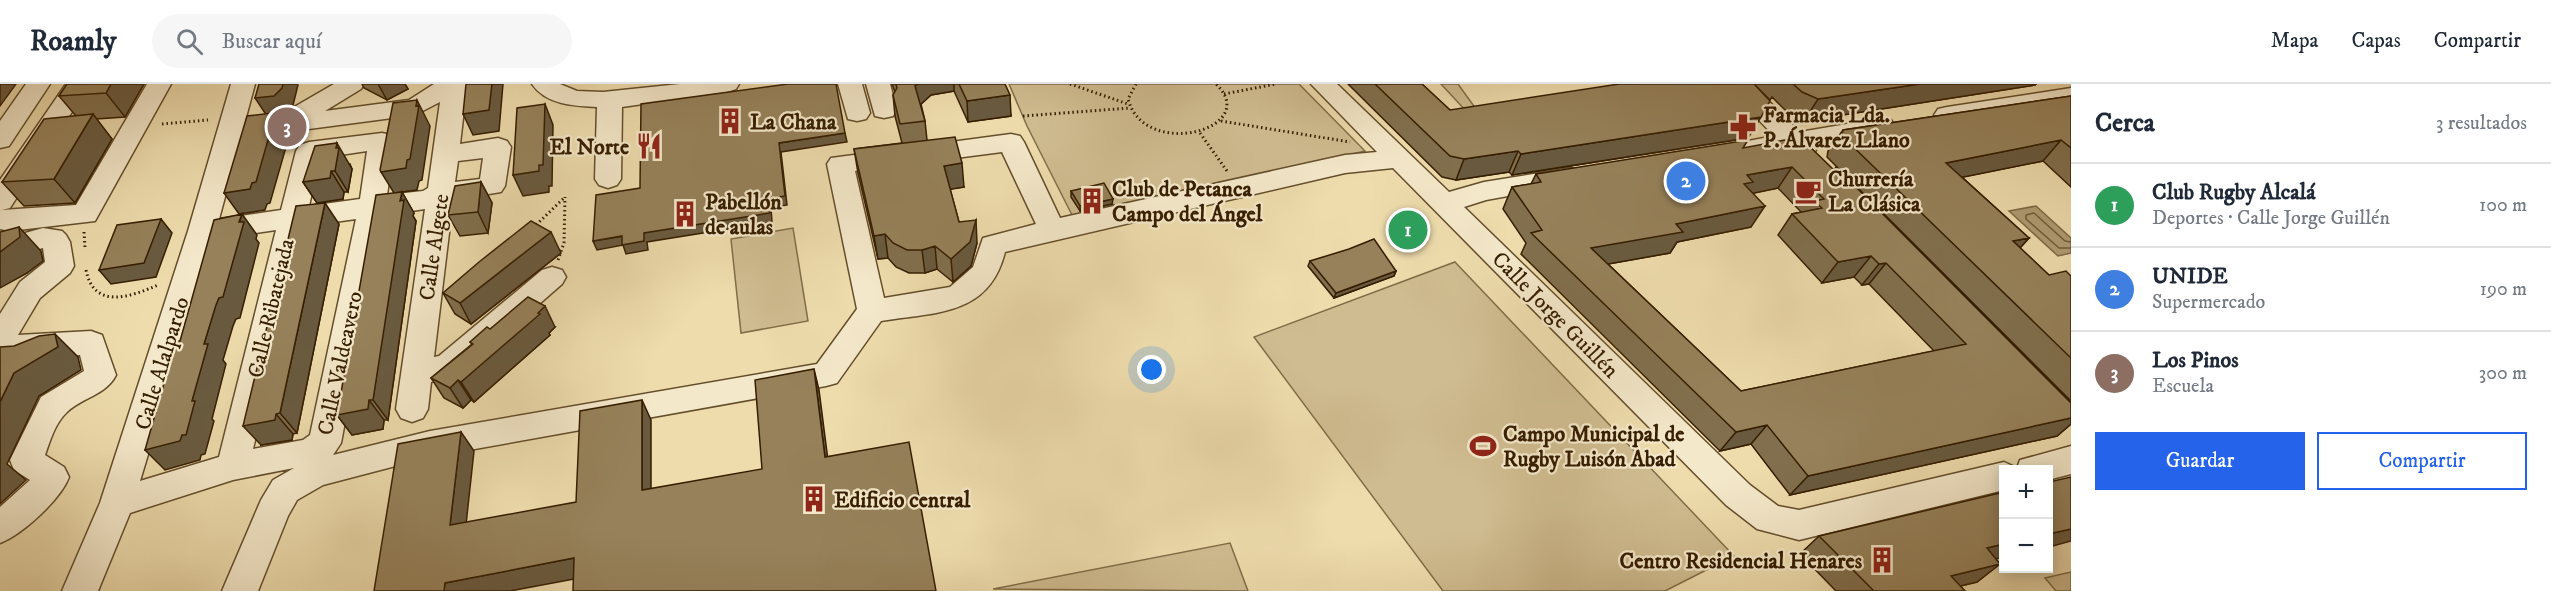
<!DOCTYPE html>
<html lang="es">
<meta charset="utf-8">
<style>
:root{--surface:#fff;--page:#f6f6f7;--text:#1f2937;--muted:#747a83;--line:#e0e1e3;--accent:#2563eb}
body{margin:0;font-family:"IM FELL DW Pica",serif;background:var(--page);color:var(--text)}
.controls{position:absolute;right:18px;bottom:18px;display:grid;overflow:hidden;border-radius:0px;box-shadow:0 3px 15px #0003}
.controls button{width:54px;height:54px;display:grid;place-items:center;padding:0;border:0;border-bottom:2px solid var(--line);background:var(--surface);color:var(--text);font:30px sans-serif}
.you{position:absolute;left:1152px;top:286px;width:21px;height:21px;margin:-15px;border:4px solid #fff;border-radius:50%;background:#1a73e8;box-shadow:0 0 0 9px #1a73e833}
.badge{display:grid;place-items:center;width:39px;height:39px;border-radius:50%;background:var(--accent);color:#fff;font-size:20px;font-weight:700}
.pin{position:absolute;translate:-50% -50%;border:3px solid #fff;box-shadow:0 2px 6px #0006}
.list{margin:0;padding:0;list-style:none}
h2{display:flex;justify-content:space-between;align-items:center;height:78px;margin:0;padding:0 24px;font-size:26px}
h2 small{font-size:20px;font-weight:400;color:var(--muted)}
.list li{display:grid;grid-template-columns:39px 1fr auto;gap:18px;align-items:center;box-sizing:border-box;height:84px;padding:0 24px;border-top:2px solid var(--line)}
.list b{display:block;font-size:22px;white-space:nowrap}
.list p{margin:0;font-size:20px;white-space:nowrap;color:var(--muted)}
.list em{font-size:20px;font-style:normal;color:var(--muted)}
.actions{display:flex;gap:12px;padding:18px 24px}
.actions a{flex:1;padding:14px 0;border:2px solid var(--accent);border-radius:0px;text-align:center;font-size:21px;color:var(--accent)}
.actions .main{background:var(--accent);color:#fff}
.icon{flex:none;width:33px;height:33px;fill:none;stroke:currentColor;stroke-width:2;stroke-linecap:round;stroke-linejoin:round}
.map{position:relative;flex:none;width:2071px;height:507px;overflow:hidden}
header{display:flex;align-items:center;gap:36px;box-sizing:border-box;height:84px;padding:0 30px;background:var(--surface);border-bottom:2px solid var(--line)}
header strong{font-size:28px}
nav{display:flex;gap:33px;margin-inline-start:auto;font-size:21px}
.search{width:420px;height:54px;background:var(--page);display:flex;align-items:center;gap:15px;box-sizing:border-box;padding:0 21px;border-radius:33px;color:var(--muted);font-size:22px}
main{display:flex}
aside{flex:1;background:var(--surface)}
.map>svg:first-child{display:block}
</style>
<header>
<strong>Roamly</strong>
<div class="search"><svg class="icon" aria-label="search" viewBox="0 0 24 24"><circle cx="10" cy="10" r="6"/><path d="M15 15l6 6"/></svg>Buscar aquí</div>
<nav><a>Mapa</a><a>Capas</a><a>Compartir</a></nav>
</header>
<main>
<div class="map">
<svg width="2071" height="507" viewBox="0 0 2071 507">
<rect width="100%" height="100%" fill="#eedcad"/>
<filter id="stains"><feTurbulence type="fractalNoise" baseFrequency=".00333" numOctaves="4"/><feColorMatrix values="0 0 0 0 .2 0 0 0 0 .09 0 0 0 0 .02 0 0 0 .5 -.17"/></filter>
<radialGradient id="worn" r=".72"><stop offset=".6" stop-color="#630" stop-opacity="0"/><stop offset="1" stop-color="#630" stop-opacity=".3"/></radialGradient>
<path fill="#cfbc90" stroke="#826d48" stroke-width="1.5" d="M1009,0h290l66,67 -291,68 -47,-93z
M1441,0h17l18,25 -10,2z
M793,144l15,93 -67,12 -10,-94z
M1455,178l279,294 -69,35h-222l-189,-254z
M1230,459l18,48 -255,-2z
M2071,488v19h-15l-11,-13z"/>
<path fill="#af9b72" stroke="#7f6944" stroke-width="1.5" d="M2036,122l35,32v15l-13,3 -49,-45z"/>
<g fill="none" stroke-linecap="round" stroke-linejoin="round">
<path stroke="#725c39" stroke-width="1.5" d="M2071,158l-6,-1 -31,-28 -8,2v4l33,29h12"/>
<g stroke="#644e2b" stroke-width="3">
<path id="minor" d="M26,0h24l-41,62 -9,2v-27z
M66,0h24l-80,124 -8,2 74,-5 71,-121h24l-76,137 -85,10 -10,-2v-49z
M231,0h24l-10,37 41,-5 3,-6 45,-26h30l-3,5 -36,22 84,-11 25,-16h33l-7,60 38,-6 9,3 4,6 -6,39 -4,6 -48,8 -19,157 5,-1 103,-86 10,-3 10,3 4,7 -4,7 -104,91 -27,7 -3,27 -5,9 -11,4 -11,-4 -5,-9 29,-200 -41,6 -43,228 -8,12 97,-24 387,-67 40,-55 -30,-145 4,-6 180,-24 9,2 4,6 36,76 285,-63 32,-3 -66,-68h26l112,108 35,-10 87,-14 9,3 4,6 -4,6 -94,17 -22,7 286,278 28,21 21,4 205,-48 13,6 3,-8 51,-14v28l-23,6v-10h-44v20l-205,50 -42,-11 -31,-24 -333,-337 -48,5 -340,79c-16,64 -69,60 -124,69l-44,62 -11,3 -396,71 -107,28 -26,15 -9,16 -30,75h-36l39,-91 12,-20 21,-12 -61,12 -103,33 -32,78h-36l38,-88 88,-272zM440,18l-12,86 -5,3 -36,4 8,-54 -4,-6 -9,-2 -73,9 -9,3 -4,6 -15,59 -62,9 22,-81 174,-23zM367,67l-7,48 -51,7 11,-48zM1002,68l34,72 -53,14 -10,29 -23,20 -66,11 -29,-127zM483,74l-3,21 -25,3 3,-21zM356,135l-46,216 -7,5 -50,9 52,-223zM276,146l-57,227 -79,24 73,-242z
M532,0h28l17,7 26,1 77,-8h59l-3,5 -9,3 -105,15 -1,72 -4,6 -9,3 -9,-3 -4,-6 2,-72c-22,-1 -51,-2 -65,-23z
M838,0h24l8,29 -4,6 -9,2 -9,-2z
M866,0h24l7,26 -4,6 -9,2 -9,-2z
M1725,0h26l49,48 82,-14 9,2 4,6 -4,6 -9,2 -69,12 3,4 -4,6c-10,3 -16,2 -24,-6l-36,7 -9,-3 -4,-6 4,-6 31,-6z
M2071,4v16l-124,19 -9,-2 -4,-6 4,-6 9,-2z
M43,144l19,3 4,4 4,7 4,24 -4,7 -30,25 -22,37 73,-4 11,4 14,40c-10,20 -33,22 -49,37 -12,11 -17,29 -22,43l19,12 5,10c-8,22 -47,58 -69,66v-36l30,-27 -16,-10 -4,-10 31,-63 43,-26 -4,-16 -56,5 -24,-5v-41l20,-32 25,-20 -2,-14 -43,12v-20z"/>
</g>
<path stroke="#361e00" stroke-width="3" stroke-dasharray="1.5 3" stroke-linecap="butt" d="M1070,0l58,20
M1136,0l-8,15c16,62 135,30 88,-15
M1224,10l52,-10
M1023,32l107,-8
M1221,37l129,21
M162,40l46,-4
M1200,49l27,38
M533,144l32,-31
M84,148l1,16
M558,176l6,-17 1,-46
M86,186c8,40 44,27 72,15"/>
<use href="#minor" fill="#f4e8ca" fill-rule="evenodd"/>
</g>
<path fill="#816f4d" stroke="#361e00" stroke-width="1.5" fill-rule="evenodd" d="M67,0h77l-19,33 -29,2 16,20 -37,64 -51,3 -22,-24 74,-66 -17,-20z
M362,0h43l3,5 -21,11 -23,-12z
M892,0h113l6,32 -43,6 -14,-31 -23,4 -10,9 4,17 2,19 37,47 -14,2 9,33 18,21 -6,23 -18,16 -16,-13 -12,4h-16l-13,-6 -8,-9 -10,1 -20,-86 -4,-24 48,-6 -7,-27 -2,-21 2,-3z
M1348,0h74l28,26 298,28 -236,37 -3,-3 -53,8 -14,-3z
M1754,0h282l-1,1 -231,36 -15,-7 -17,-17 -2,3z
M2071,12v91l-28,-26 -81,16 67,61 -9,10 29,27 22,1v125l-244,-244 1,-6 15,-21z
M1743,64l91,22 2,-3 235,236v21l-14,12 -267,59 -39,-51 -31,7 -199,-197 5,-11 -23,-34 9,-22 19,-3 5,-10zM1778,104l23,24 -9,2 -14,21 44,48 32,-6 8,8 7,-1 65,67 -193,40 -133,-127 62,-11 7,-11 74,-15 2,-34z
M350,80l2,5 -4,23h-4l-1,7 -26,4 -14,-21z
M481,98l11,21 -4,30 -28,3 -12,-21z
M1071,107l41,13 -32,7 -9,-14z
M402,108l12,21 -1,3 3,5 -28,199h-4l-1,9 -31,6 -15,-20z
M339,140l-42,209 -4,1 -1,6 -31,5z
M561,169l-90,71 -16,-10 -12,-21z
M1310,177l86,10 -2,5 -60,22 -26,-32z
M555,243l-6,6 1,2 -76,67 -3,-2 -8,8 -19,-10 -13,-20 41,-34 -2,-2 20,-13z
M1819,452l177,23 4,5 -23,18 -17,4 5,5h-129l-36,-37z"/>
<path fill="#695a3f" stroke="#361e00" stroke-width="1.5" d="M0,0h16l-16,22z
M111,0h33l-19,33 -19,-24z
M283,0h14l1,1 -5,20 -8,8 -12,2 13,19 -1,2 3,4 -18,63 -3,1 -2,6 -26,4 -15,-21 43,-77 -12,-18z
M378,0h27l3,5 -21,11z
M492,0h11l-4,47 -26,4 -10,-21z
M918,0h36v7l-23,4 -13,12 -3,-21z
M1920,0h116l-1,1 -231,36 14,-22z
M1010,11l1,21 -43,6 -1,-21z
M417,16l13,26 -8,54 -3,1 -2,9 -23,3 -13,-21 35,-66z
M545,20l8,21 -1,61h-3v6l-26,4 -10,-21z
M93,30l19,25 -37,64 -21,-24z
M1761,33l-13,21 -236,37 9,-21z
M845,49l2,9 -66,10 6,53 -16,3 1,14 -125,20 1,8 -22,4 -3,-9 -26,5 -4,-9 51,-8 135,-90z
M2061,56l-18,21 -114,23 17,-21z
M337,59l15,26 -4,23 -13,-21z
M1518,67l-9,21 -53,8 8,-21z
M962,79l2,24 -18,3 -2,-24z
M1792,83l-14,21 -33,7 -5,8 7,-28z
M331,87l13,21 -1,7 -26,4 -14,-21z
M481,98l11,21 -4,30 -10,-21z
M402,108l12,21 -1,3 3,5 -28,199 -15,-20z
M1113,115l-1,5 -32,7v-5z
M325,119l14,21 -42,209 -17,-20z
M1765,122l-14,21 -74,15 -7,11 -90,16 11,-21 85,-24z
M242,130l15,21 -1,4 3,4 -19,75 -4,1 -3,7 -10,34 3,4 -14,55 2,2 -9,33 -4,1 -1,5 -35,10 -20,-20 47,-49 12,-57z
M161,135l11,14 -16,44 -45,7 -12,-14z
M976,136l1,23 -6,23 -18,16 -2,-23z
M19,143l22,24 2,10 -16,12 -27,15v-36z
M551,148l10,21 -90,71 -11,-21z
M885,150l3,24 -10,1 -4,-23z
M2029,154l-19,21 3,-18z
M935,162l2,23 -12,4 -3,-23z
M1871,172l-17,21 -32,6 16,-21z
M1886,179l-17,21 -7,1 17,-21z
M1396,187l-2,5 -60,22 2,-5z
M545,222l10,21 -6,6 1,2 -76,67 -13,-20z
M55,250l23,23 3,13 -42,26 -32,68 19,16 -26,24v-102l14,-29z
M814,285l5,21 11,86 -5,-19z
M458,296l13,20 -8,8 -13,-20z
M369,316l15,20 -1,9 -31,6 -15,-20z
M642,316l9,20v89l-9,-19z
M276,330l17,20 -1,6 -31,5 -18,-19z
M2071,334v6l-14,12 -267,59 18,-19z
M1767,341l-16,19 -31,7 16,-19z
M461,348l13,19 -10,92 -14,-18z
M2071,445v12l-22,6v-13z
M2004,460v13l-40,9 23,-18z
M574,474l11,19 -75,14h-66l1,-8z
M2000,480l-23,18 -37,9 11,-15z"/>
<path fill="#96815a" stroke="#361e00" stroke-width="1.5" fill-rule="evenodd" d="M67,0h44l-5,9 -47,3z
M259,0h24l-1,4 -8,8 -19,2z
M466,0h26l-3,26 -26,4z
M788,0h48l9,49 -66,10 6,53 -17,3 2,14 -126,20v8l-22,4v-9l-29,5 3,-46 44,-7 1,-84z
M896,0h22l-3,2 10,35 -25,3 -7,-29 4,-7z
M959,0h46l5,11 -43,6z
M1375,0h47l28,26 169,-26h135l16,17 -9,16 -240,37 -3,-3 -54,8 -14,-3z
M1793,0h127l-102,15 -16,-7z
M2071,12v52l-10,-8 -115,23 83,75 -16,3 36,34 17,-4 5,5v82l-229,-222 1,-6z
M417,16l-1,6 3,-1 -9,54 -3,1 -1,8 -25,4 -1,-2 13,-67z
M545,20l-2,61h-4v6l-26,4 4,-67z
M272,29l-1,6h3l-18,63 -4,1 -2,6 -26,4 23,-77z
M93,30l-39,65 -52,3 42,-63z
M955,53l7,26 -18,3 15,56 17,-2 -6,22 -19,17 -16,-13 -13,4h-15l-14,-7 -8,-9 -11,2 -20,-87z
M1790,55l17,5 28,27 1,-4 235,236v15l-263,58 -41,-51 -31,7 -205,-199 11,-3 -30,-43 29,-5 -5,-8 212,-34 -5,8zM1792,83l32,32 -10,2 8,7 -30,6 46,48 33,-6 8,8 7,-1 80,81 -225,47 -150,-143 92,-16 -7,-8 89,-18 -21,-22 9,-2 -6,-7z
M337,59l-1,5h3l-4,23h-4l-1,7 -27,4 12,-36z
M481,98l-3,30 -30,3 7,-29z
M1104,99l9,16 -33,7 -9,-15z
M402,108l-2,9 4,-1 -31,200h-4l-1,9 -31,6 39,-220z
M325,119l-45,210 -4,1 -1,6 -32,6 53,-220z
M242,130l-3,8h5l-21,75 -4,1 -3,7 -12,39h4l-16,57h3l-9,34h-4l-2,6 -35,9 31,-109h4l34,-121z
M161,135l-17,44 -45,7 18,-45z
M531,137l20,11 -91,71 -17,-10 36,-31z
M19,143l1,10 -20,15v-20z
M1374,155l22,32 -60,22 -26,-32 39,-12z
M528,213l17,9 -7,7 2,1 -79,68 -3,-2 -8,8 -19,-10 42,-34 -3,-2 17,-15 3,2z
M55,250l3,13 -44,26 -14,29v-55l14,-1 25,-10z
M814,285l11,88 84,-15 27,149h-363l1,-33 -129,25 -1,8h-70l24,-147 63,-12 -11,93 126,-23 4,-91 62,-11v90l120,-21 -7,-89z
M2071,393v52l-22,5v-52z
M2004,408v52l-17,4 13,16 -49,12 14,15h-91l-55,-55z"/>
<defs>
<g id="building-bare" transform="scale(2.07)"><path d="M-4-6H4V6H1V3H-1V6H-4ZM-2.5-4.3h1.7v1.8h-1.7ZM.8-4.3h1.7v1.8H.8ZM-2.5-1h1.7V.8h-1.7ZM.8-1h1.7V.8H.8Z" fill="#8f2418" stroke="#f4e8ca" stroke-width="2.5" paint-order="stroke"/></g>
<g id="pharmacy-bare" transform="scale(2.07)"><path d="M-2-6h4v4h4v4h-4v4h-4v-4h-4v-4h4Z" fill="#8f2418" stroke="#f4e8ca" stroke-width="2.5" paint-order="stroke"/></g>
<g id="restaurant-bare" transform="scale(2.07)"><path d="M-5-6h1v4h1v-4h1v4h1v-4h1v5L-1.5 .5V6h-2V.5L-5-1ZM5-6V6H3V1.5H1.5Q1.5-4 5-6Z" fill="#8f2418" stroke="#f4e8ca" stroke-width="2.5" paint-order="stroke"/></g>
<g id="cafe-bare" transform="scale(2.07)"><path d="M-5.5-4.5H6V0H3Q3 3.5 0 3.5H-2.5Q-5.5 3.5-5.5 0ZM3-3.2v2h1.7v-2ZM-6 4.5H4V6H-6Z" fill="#8f2418" stroke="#f4e8ca" stroke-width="2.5" paint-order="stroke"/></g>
<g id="stadium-bare" transform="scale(2.07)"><path d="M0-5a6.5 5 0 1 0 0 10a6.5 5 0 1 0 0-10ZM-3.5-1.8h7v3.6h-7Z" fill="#8f2418" stroke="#f4e8ca" stroke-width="2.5" paint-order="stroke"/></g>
</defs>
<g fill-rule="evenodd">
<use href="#building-bare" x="730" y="37"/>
<use href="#pharmacy-bare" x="1743" y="43"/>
<use href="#restaurant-bare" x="649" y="62"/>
<use href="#cafe-bare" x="1808" y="107"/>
<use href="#building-bare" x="1092" y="117"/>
<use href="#building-bare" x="685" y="130"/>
<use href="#stadium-bare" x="1483" y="362"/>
<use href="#building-bare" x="814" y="415"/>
<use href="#building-bare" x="1882" y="476"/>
</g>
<g text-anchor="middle" stroke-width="4.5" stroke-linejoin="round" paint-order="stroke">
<g font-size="22" font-weight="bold" fill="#361e00" stroke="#f4e8ca" text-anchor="start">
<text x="1763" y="38">Farmacia Lda.<tspan x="1763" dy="25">P. Álvarez Llano</tspan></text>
<text x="750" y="45">La Chana</text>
<text x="629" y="70" text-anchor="end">El Norte</text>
<text x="1828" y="102">Churrería<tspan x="1828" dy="25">La Clásica</tspan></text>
<text x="1112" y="112">Club de Petanca<tspan x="1112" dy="25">Campo del Ángel</tspan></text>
<text x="705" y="125">Pabellón<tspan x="705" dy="25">de aulas</tspan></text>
<text x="1503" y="357">Campo Municipal de<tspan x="1503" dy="25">Rugby Luisón Abad</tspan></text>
<text x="834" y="423">Edificio central</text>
<text x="1862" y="484" text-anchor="end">Centro Residencial Henares</text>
</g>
<g font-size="22" fill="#361e00" stroke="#f4e8ca">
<text transform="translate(433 163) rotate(-82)" y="8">Calle Algete</text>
<text transform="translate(270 224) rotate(-77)" y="8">Calle Ribatejada</text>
<text transform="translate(1556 230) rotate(45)" y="8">Calle Jorge Guillén</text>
<text transform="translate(161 279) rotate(-73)" y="8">Calle Alalpardo</text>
<text transform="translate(339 279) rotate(-78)" y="8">Calle Valdeavero</text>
</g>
</g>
<rect width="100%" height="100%" filter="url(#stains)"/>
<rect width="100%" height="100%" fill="url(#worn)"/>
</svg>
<div class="controls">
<button>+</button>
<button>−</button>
</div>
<div class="you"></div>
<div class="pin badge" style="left:1408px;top:146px;background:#2e9e5b">1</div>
<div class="pin badge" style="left:1686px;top:97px;background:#3f7fe0">2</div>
<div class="pin badge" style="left:287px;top:43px;background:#8d6e63">3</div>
</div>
<aside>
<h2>Cerca<small>3 resultados</small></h2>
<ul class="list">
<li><span class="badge" style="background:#2e9e5b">1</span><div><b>Club Rugby Alcalá</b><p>Deportes · Calle Jorge Guillén</p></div><em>100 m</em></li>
<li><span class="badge" style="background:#3f7fe0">2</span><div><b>UNIDE</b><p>Supermercado</p></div><em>190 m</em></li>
<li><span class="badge" style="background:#8d6e63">3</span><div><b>Los Pinos</b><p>Escuela</p></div><em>300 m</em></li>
</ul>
<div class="actions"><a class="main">Guardar</a><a>Compartir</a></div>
</aside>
</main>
